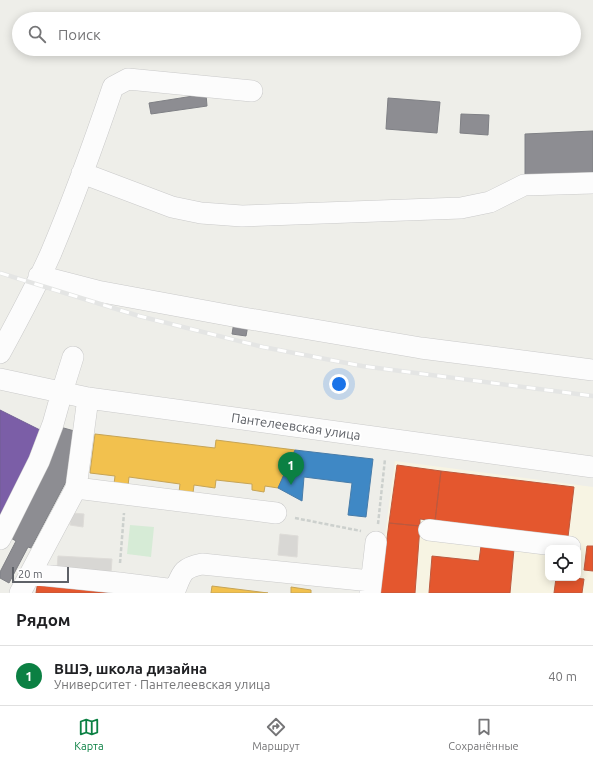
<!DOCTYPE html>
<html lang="ru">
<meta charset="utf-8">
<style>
:root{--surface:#fff;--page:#f6f6f6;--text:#202124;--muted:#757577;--line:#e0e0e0;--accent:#0b8043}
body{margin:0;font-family:Ubuntu,sans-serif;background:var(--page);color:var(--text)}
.controls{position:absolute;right:12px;bottom:12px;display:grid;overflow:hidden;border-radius:8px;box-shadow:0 2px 10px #0003}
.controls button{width:36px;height:36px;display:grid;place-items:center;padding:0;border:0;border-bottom:1px solid var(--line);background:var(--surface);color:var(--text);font:20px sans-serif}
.scale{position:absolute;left:12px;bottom:10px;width:57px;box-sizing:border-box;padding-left:4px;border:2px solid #5e6167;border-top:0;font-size:11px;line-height:14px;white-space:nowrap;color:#5e6167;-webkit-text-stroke:3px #fff;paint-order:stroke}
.you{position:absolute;left:339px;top:384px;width:14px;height:14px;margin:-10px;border:3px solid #fff;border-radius:50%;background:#1a73e8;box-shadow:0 0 0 6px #1a73e833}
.badge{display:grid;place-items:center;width:26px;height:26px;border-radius:50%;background:var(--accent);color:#fff;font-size:13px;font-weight:700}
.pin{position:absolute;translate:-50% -33px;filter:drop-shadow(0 1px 2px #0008)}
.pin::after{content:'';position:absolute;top:21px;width:14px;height:12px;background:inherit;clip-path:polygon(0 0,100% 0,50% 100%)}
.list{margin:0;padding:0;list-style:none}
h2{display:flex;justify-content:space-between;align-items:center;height:52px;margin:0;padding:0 16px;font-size:17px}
h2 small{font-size:13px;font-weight:400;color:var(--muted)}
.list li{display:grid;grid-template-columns:26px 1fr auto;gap:12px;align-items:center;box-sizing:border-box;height:60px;padding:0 16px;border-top:1px solid var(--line)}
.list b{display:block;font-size:15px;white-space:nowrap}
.list p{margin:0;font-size:13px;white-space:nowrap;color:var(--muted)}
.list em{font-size:13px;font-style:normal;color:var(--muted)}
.icon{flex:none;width:22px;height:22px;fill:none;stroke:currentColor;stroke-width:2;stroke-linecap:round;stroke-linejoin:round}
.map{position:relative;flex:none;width:593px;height:593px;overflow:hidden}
.search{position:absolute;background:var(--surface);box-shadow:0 2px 10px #0003;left:12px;right:12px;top:12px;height:44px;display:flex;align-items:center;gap:10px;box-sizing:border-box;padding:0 14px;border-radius:22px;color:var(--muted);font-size:15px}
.sheet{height:112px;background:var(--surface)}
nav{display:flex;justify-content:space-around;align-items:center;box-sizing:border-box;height:56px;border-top:1px solid var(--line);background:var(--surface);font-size:11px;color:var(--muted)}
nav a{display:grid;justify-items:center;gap:2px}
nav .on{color:var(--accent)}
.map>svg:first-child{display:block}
</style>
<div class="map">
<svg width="593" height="593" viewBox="0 0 593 593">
<rect width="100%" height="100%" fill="#eeeee9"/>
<path fill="#f7f4e3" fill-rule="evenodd" d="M395,461l198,26v106h-216zM548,548h30v30h-30z"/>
<path fill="#d6ebd6" d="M130,525l24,2 -3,30 -24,-3z"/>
<path fill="#f2c14e" stroke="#c6a456" d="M95,434l120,14 1,-8 79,10 -17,38 -13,-2 -1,6 -12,-2v-6l-36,-4 -1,8 -21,-3 -1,8 -14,-1 1,-8 -51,-7 -1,9 -14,-2 1,-8 -25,-3z
M212,586l56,7h-57z
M291,587l20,3v3h-20z"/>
<path fill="#e4572e" stroke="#bc5a3f" d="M397,465l44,6 -6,50 -15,-2v7l-31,-3z
M441,471l133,16 -6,50 -133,-16z
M389,523l31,3 -5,67h-35z
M481,546l33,3 -4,44h-81l3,-37 47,5z
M587,546h6v25l-9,-1z
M556,578h17l11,1 -2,14h-28z
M38,581l93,12h-95z"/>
<path fill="#7b5ea7" stroke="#725f94" d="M0,410l44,22 -44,86z"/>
<path fill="#3f88c5" stroke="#487ca9" d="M295,450l78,9 -7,58 -18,-2 4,-32 -48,-6 -2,24 -24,-13z"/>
<path fill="#8d8d92" stroke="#7f8085" d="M206,94l1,12 -56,8 -2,-11z
M388,98l52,4 -3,31 -51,-4z
M461,114l28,1 -1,20 -28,-2z
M593,131v42l-68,3v-42z
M234,322l14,3 -2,11 -14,-2z
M60,427l18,5 -9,44 -38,72 -3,-1 -19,36 -9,-5v-6l16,-31 -7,-4z"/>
<path fill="#d8d7d4" stroke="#dedcd8" d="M72,513l12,1 -1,13 -13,-2z
M280,534l18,2 -1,21 -19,-2z
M58,556l54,3 -1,14 -54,-4z"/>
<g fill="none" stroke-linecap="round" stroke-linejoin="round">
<g stroke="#cacaca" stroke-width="22">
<path id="minor" d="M82,173l90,34 29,6 41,3 219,-8 29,-6 34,-17 69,-2
M39,276l58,15 141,26 183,31 172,22
M0,353c18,-33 36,-66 51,-100 23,-55 43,-110 62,-166l15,-8 124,12
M0,379l88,19 505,69
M76,488l200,25
M429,530l141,17
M0,539l39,-78 14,-37 9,-32 11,-35
M31,574l88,9 56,7 -1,3
M175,590c7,-17 7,-22 27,-26l169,17
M20,593l56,-105 12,-90
M370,593l6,-51"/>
</g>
<path stroke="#ccd0cd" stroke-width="2.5" stroke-dasharray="4 2" stroke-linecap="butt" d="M295,518l66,13
M378,524l7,-65
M120,563l4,-50"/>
<use href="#minor" stroke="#fcfcfc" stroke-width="21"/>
<g stroke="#e4e5e4" stroke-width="4.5">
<path id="rail" d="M0,273l139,43 124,31 99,19 231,30"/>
</g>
<use href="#rail" stroke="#fff" stroke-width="3" stroke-dasharray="9" stroke-linecap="butt"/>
</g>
<g text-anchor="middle" stroke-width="4" stroke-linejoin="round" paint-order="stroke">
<g font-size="13" fill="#5e6167" stroke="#fff">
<text transform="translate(296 426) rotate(8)" y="5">Пантелеевская улица</text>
</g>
</g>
</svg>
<div class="controls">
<button><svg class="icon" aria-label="locate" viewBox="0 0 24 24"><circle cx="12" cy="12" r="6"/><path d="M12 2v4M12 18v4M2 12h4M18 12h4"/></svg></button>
</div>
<div class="scale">20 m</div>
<div class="you"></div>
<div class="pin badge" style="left:291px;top:485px">1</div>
<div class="search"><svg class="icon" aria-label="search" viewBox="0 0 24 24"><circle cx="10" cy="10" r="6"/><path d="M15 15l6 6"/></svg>Поиск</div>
</div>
<section class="sheet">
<h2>Рядом<small></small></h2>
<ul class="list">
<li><span class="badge">1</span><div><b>ВШЭ, школа дизайна</b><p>Университет · Пантелеевская улица</p></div><em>40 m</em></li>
</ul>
</section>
<nav>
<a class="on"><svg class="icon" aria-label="map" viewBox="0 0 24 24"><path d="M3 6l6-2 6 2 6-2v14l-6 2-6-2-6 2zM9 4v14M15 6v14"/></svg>Карта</a>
<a><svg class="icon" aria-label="directions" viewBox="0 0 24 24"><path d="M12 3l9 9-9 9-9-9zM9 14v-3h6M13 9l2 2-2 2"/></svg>Маршрут</a>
<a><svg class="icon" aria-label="saved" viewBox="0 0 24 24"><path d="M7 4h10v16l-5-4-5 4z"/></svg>Сохранённые</a>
</nav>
